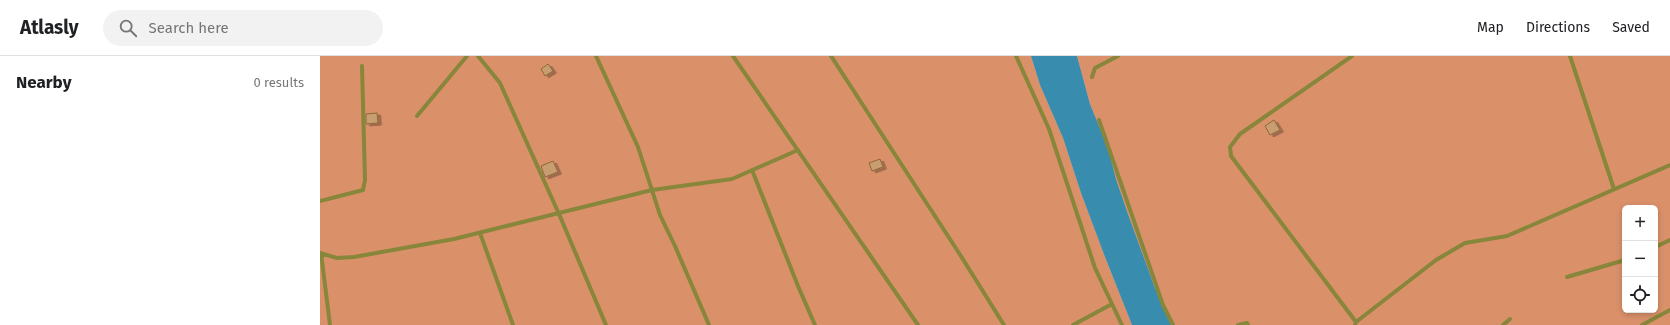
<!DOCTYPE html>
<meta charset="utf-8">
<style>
:root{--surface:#fff;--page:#f2f2f2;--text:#202124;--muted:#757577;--line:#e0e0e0}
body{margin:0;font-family:"Fira Sans",sans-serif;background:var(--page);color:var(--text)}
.controls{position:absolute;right:12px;bottom:12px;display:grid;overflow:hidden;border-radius:6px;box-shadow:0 2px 6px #0003}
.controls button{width:36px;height:36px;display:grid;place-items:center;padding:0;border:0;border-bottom:1px solid var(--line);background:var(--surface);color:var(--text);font:20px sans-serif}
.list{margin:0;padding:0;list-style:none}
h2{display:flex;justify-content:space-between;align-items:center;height:52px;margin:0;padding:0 16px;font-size:17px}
h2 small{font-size:13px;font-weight:400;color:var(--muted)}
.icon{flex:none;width:22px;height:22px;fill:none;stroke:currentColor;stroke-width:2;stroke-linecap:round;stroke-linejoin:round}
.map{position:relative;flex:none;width:1350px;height:269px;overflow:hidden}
header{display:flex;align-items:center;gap:24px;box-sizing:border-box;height:56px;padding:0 20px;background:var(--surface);border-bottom:1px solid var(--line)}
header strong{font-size:19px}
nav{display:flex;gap:22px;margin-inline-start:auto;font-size:14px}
.search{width:280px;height:36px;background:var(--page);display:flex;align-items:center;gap:10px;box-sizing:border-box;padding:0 14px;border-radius:22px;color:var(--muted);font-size:15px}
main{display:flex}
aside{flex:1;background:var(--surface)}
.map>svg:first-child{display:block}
</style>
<header>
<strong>Atlasly</strong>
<div class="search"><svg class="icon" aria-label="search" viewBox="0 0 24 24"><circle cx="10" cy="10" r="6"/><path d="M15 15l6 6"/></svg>Search here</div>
<nav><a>Map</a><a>Directions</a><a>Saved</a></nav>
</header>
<main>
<aside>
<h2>Nearby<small>0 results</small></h2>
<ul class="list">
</ul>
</aside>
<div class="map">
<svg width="1350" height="269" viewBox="0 0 1350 269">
<defs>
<filter id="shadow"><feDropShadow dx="3.5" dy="2" stdDeviation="0" flood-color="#0004"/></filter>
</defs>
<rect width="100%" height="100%" fill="#f2b799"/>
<path fill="#da916a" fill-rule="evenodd" d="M0,0h711l9,29 23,53 18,55 24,64 27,68h-812z
M757,0h593v269h-499l-16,-37 -27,-74 -12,-35 -8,-31 -18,-44zM1305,152h30v102h-30z"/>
<path fill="#388daf" d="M711,0h46l13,48 18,44 8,31 12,35 27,74 16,37h-39l-27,-68 -24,-64 -18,-55 -23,-53z"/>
<path fill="#c89d6f" stroke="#8e6739" filter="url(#shadow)" d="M228,8l5,7 -8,5 -4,-7z
M57,57l1,10 -12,1v-10z
M954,64l6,10 -10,5 -5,-9z
M560,103l3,8 -11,4 -3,-8z
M233,105l5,11 -13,5 -4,-11z"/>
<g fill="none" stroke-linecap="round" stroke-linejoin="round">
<path stroke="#87863a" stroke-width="4" d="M158,0l22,27 59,131 47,111
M276,0l42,91 22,68 15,31 34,79
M413,0l185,269
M511,0l128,197 45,72
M696,0l33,73 46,139 27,57
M1032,0l-112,78 -10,13 1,9 125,166 -1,3
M1250,0l44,133
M772,21l3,-9 23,-12
M97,60l50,-60
M779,64l64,185 10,20
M432,114l46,116 17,39
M0,145l43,-11 2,-10 -3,-114
M160,177l33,92
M1335,191l15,-7
M0,197l17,5 17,-1 100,-18 198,-49 80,-11 66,-29
M1,197l9,72
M1247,221l58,-17
M1036,266l80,-62 29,-17 42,-7 163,-71
M753,269l39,-21
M918,269l9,-2 1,2
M1183,269l7,-6
M1322,269l28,-15"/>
</g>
</svg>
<div class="controls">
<button>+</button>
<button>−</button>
<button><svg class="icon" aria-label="locate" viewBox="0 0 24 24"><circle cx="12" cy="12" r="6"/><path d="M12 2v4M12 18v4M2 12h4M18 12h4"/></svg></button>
</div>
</div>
</main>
